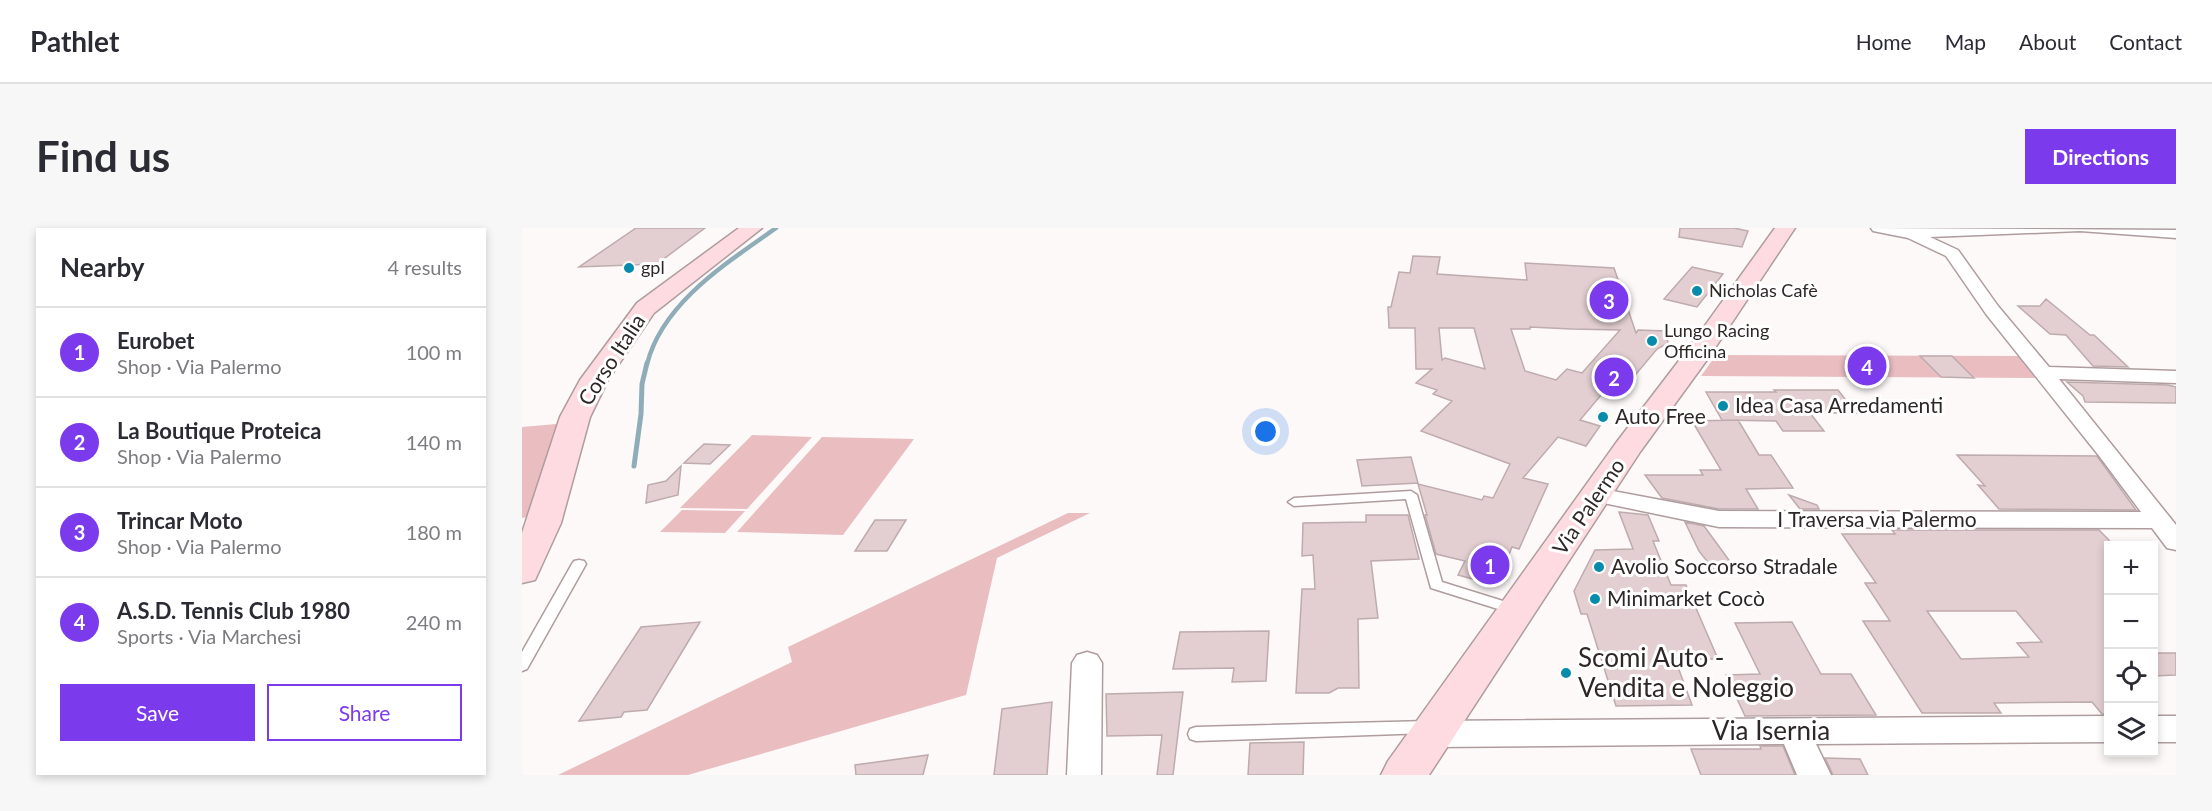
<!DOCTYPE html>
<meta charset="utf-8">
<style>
:root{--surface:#fff;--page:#f7f7f7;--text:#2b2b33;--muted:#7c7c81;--line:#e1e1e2;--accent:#7c3aed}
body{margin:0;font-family:Lato,sans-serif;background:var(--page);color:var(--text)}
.controls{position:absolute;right:18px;bottom:18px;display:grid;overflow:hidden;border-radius:0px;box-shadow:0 3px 9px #0003}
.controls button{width:54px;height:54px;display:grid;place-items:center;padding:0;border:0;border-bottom:2px solid var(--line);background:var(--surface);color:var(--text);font:30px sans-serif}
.you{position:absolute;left:744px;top:204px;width:21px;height:21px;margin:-15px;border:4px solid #fff;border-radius:50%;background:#1a73e8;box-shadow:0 0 0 9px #1a73e833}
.badge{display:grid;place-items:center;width:39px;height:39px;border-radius:50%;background:var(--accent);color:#fff;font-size:20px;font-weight:700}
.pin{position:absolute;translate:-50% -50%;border:3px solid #fff;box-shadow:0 2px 6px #0006}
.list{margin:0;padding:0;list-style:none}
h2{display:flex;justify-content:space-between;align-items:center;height:78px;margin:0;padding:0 24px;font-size:26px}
h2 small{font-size:20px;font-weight:400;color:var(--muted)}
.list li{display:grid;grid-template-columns:39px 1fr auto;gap:18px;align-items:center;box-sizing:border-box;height:90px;padding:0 24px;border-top:2px solid var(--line)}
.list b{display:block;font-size:22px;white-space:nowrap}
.list p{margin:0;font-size:20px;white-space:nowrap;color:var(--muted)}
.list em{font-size:20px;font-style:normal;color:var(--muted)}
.actions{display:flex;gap:12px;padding:18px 24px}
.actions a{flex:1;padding:14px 0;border:2px solid var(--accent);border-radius:0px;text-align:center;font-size:21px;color:var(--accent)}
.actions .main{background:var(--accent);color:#fff}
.icon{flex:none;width:33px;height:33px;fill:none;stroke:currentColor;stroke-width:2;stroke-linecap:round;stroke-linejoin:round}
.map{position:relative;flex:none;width:1654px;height:547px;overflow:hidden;border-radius:0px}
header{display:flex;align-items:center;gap:36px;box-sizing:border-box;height:84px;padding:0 30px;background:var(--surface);border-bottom:2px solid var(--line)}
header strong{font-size:28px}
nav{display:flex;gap:33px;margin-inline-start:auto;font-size:21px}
.intro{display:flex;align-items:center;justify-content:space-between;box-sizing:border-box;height:144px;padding:0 36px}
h1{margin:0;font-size:42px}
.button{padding:15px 27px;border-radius:0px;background:var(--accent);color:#fff;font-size:21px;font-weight:700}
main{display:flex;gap:36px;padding:0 36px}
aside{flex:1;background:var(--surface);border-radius:0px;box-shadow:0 3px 9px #0003}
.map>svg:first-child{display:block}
</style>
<header>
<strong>Pathlet</strong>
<nav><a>Home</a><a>Map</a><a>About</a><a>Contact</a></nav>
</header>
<div class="intro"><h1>Find us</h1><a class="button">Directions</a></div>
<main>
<aside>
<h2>Nearby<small>4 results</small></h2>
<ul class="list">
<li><span class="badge">1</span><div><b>Eurobet</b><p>Shop · Via Palermo</p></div><em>100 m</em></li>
<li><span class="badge">2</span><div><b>La Boutique Proteica</b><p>Shop · Via Palermo</p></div><em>140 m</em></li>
<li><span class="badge">3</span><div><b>Trincar Moto</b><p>Shop · Via Palermo</p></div><em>180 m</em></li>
<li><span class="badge">4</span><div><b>A.S.D. Tennis Club 1980</b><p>Sports · Via Marchesi</p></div><em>240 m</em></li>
</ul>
<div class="actions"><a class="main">Save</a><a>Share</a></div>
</aside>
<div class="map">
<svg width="1654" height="547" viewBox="0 0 1654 547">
<rect width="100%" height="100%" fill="#fdf9f9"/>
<path fill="#eabdc1" d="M1194,127l303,1 17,22 -335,-2z
M34,196l3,4 -32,89 -5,1v-91z
M230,207l60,2 -65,72 -67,-1z
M300,209l92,2 -71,96 -106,-3z
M160,282l63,1 -20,22 -65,-1z
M546,285h22l-93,45 -31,137 -278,80h-130l234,-113 -4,-15z"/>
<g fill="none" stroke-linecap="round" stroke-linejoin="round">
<path stroke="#8fadb8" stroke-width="4.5" d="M125,136c16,-62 80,-101 129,-136"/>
<path stroke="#8fadb8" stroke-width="5" d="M112,238l7,-52 1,-30 5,-21"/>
</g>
<path fill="#e3cfd1" stroke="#beabad" stroke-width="1.5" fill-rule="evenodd" d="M114,0h69l-48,36 -78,3z
M1158,0h54l14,3 -6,16 -63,-10z
M891,28l27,1 -3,17 90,6 -2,-17 89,5 22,65 2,-3 28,1 2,12 -11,6 -31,37 -14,-4 -32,38 20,6 -14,20 -28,-9 -35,41 25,6 -29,65 -7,-2 -13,32 -6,-1 -2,6 -33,-9 7,-14 -29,-7 -11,-39h2l-9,-31 64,16 2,-4 9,2 17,-34 -89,-33 31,-30 -19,-7 4,-4 -21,-7 16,-14h-16l-1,-41h-26l-1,-21h3l8,-35 11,1zM1008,99l41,2 49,1 -38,43 -15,-4 -11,11 -31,-9 -14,-42h19zM917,100h35l11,41 -40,-11 -3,2z
M1170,39l31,7 -26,33 -33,-8z
M1524,71l44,36h4l34,32 -35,-1 -27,-31 -16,-1 -32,-28h22z
M1398,128h32l22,22 -33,-1z
M1545,154l101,3 8,2v16l-91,-1 -2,-6z
M1252,162h64l18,23h-46l14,18h-41l-7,-10 -54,-1 -16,-28h70z
M1216,192l21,35h12l22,33 -47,1 12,20h-39l-57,-11 -17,-23h58l-3,-5h21l-29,-49z
M182,216l26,1 -20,19 -26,-1z
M1435,227l140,1 39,54 -137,-1 -21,-24 7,1z
M889,229l7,26 -56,3 -5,-26z
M159,238l-3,29 -32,8 2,-18 18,-4z
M1267,267l28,10 2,4h-19z
M1097,284l29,3 11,26h-6l18,44h15l32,74h-43l17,46 -76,1 -29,-92h-6l-7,-23 21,-41 38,-1z
M844,287h42l11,44 -48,2 7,57 -20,1 1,69h-21l-9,5h-33l6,-104h13l-2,-34 -11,1 1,-33 63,-1z
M353,292h31l-19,31h-32z
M1163,294l19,4 30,41 -20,3 -15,-19z
M1370,302h207l10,10v174h-7l-10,-12 -98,1 7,10h-79l-59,-92h27l-25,-38h11l-34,-49h53zM1405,383h89l26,31 -25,1 12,14 -68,2z
M178,394l-53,88 -23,2 -3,5 -42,4 62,-94z
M1270,394l29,52h30l25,41 -131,1 -19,-41 34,-1 -25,-51z
M747,403l-3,50 -34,1 2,-14 -61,1 7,-37z
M1632,425h22v22l-22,1z
M661,464l-10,83h-16l5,-40 -55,1 -1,-42z
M530,474l-5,73h-53l8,-66z
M782,514l-1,33h-55l2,-32z
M1238,518h23l12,29h-94l-10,-26h70z
M406,527l-5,20h-67l-1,-10z
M1303,530l35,1 8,16h-35z"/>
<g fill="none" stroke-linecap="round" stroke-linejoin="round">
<g stroke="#af9d9e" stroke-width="3">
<path id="lane" d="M889,263l6,4 25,87 77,24 2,3 -2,3 -5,2 -83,-26 -25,-89 -112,7 -6,-4 6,-4z
M57,332l5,1 2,3 -59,105 -5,2v-19l50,-88 2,-3z
M906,493l6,1 2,5 -2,5 -6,1 -232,8 -6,-2 -2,-5 2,-5 6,-2z"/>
</g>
<g stroke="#af9d9e" stroke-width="3">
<path id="street" d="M1349,0l305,2v8l-96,-7 -150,6 28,13 40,56 51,61 127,4v12l-117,-4 117,146v25l-9,-2 -15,-20 -433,-1 -130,-27 -4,-5 4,-5 8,-2 122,23 422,1 -41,-55 -114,-143 -40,-58 -38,-18 -35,-7z
M565,424l10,3 5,8 -1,112h-34l5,-112 5,-8z
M1586,488v26l-292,2 15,31h-34l-13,-31 -351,3 -11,-4 -5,-9 5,-9 11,-4z
M1632,488h22v26h-22z"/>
</g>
<g stroke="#af9d9e" stroke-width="3">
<path id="secondary" d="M217,0h23l-108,85 -46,67 -18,37 -29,106 -26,57 -13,3v-50l38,-116 20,-37 57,-77z
M1253,0h20l-86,129 -69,95 -211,323h-48l7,-14 228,-318 75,-98z"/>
</g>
<use href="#lane" fill="#fff" fill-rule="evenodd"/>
<use href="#street" fill="#fff" fill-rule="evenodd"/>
<use href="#secondary" fill="#fddbe0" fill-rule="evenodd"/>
</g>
<g fill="#078bab" stroke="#fff" stroke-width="2">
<circle cx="107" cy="40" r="6"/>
<circle cx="1175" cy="63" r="6"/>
<circle cx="1130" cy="113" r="6"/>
<circle cx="1201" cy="178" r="6"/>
<circle cx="1081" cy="189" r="6"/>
<circle cx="1077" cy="339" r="6"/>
<circle cx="1073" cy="371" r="6"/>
<circle cx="1044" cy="445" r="6"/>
</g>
<g text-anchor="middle" stroke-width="6" stroke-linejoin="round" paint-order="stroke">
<g font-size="18" fill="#2e2728" stroke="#fff" text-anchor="start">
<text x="119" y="46">gpl</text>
<text x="1187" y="69">Nicholas Cafè</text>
<text x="1142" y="109">Lungo Racing<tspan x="1142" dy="21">Officina</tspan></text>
</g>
<g font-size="21" fill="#2e2728" stroke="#fff">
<text transform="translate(90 132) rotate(-57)" y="7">Corso Italia</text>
<text transform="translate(1067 279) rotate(-56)" y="7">Via Palermo</text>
<text x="1355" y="299">I Traversa via Palermo</text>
</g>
<g font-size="21" fill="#2e2728" stroke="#fff" text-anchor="start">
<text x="1213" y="185">Idea Casa Arredamenti</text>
<text x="1093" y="196">Auto Free</text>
<text x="1089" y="346">Avolio Soccorso Stradale</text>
<text x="1085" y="378">Minimarket Cocò</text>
</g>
<g font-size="26" fill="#2e2728" stroke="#fff" text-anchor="start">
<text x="1056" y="439">Scomi Auto -<tspan x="1056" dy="30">Vendita e Noleggio</tspan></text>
</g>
<g font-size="26" fill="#2e2728" stroke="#fff">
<text x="1249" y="512">Via Isernia</text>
</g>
</g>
</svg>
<div class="controls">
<button>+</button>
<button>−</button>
<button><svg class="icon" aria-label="locate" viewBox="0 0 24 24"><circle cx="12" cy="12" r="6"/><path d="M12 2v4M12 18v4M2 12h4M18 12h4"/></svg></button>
<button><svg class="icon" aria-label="layers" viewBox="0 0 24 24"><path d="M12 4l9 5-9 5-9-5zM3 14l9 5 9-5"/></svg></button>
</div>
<div class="you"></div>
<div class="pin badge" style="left:968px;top:337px">1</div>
<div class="pin badge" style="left:1092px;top:149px">2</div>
<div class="pin badge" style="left:1087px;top:72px">3</div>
<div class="pin badge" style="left:1345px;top:138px">4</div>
</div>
</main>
